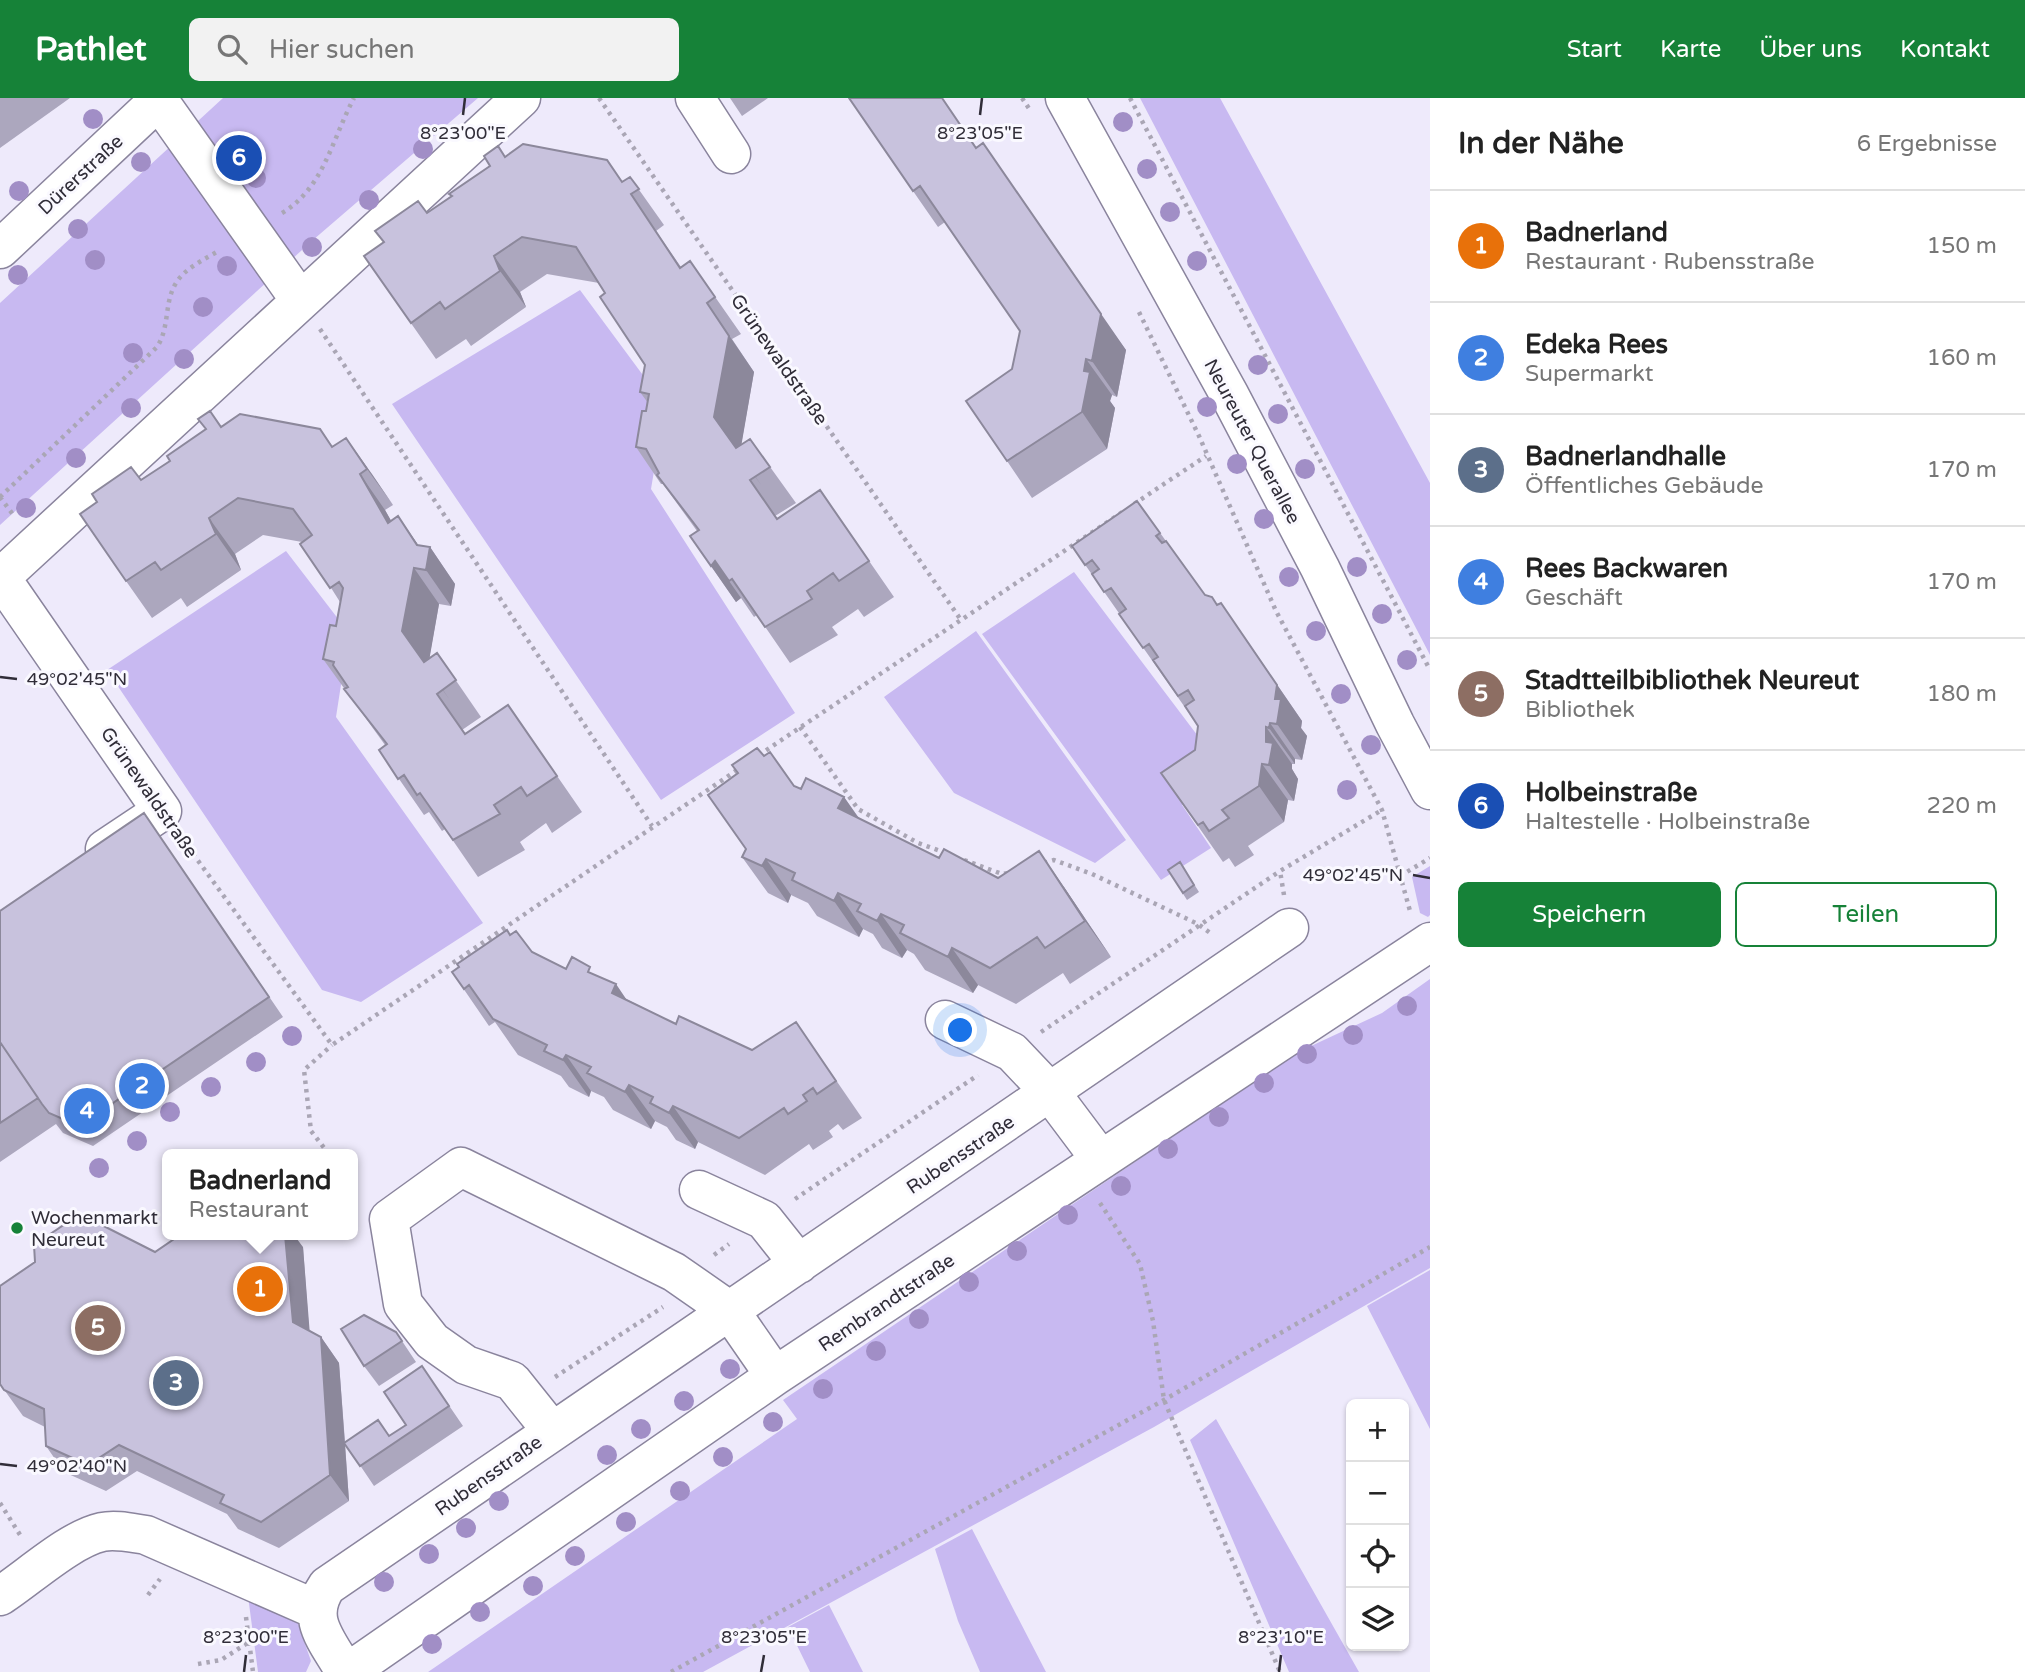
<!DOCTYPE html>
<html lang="de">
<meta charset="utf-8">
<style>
:root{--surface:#fff;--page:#f2f2f2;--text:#222;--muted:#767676;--line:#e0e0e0;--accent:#168238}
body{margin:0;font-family:"Varela Round",sans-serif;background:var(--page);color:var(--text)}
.controls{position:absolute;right:21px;bottom:21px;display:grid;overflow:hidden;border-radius:10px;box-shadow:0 2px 5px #0004}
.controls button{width:63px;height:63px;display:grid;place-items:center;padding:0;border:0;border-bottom:2px solid var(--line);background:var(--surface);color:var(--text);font:35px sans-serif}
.you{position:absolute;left:961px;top:933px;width:24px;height:24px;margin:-18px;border:5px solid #fff;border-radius:50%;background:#1a73e8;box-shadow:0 0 0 10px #1a73e833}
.badge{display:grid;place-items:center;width:46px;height:46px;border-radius:50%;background:var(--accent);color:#fff;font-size:23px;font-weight:700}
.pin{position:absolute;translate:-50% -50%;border:4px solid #fff;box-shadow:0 2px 7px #0006}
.popup{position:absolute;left:162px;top:1051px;width:196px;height:91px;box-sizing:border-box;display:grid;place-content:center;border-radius:10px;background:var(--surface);filter:drop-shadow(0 2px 5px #0005);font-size:23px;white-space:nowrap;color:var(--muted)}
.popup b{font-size:26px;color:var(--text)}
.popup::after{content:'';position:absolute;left:50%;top:100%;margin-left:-14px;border:14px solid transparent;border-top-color:var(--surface)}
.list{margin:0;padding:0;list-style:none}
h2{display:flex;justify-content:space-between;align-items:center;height:91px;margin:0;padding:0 28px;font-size:30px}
h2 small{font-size:23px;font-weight:400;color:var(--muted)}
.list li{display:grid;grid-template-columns:46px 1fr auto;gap:21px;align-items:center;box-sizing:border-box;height:112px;padding:0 28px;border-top:2px solid var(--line)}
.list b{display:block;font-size:26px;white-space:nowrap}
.list p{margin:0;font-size:23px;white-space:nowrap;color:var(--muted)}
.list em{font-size:23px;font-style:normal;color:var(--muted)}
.actions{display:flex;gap:14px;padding:21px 28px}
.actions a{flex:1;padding:16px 0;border:2px solid var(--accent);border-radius:10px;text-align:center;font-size:24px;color:var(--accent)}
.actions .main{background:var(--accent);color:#fff}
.icon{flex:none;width:38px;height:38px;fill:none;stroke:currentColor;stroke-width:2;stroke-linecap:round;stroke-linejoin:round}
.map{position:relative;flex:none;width:1430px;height:1574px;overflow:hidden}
header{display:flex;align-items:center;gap:42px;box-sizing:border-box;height:98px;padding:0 35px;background:var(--accent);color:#fff}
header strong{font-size:33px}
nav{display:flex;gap:38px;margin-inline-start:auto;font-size:24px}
.search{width:490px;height:63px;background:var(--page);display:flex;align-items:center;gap:18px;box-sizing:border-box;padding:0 24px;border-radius:10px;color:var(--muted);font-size:26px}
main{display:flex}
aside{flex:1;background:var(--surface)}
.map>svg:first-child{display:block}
</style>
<header>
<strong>Pathlet</strong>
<div class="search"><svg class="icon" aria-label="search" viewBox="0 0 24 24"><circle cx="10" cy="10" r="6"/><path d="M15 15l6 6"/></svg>Hier suchen</div>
<nav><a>Start</a><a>Karte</a><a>Über uns</a><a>Kontakt</a></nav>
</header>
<main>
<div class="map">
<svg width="1430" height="1574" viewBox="0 0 1430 1574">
<rect width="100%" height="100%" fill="#eeeafb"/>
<path fill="#c8b9f1" d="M223,0h255l-165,142 -313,285v-222z
M1140,0h80l210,385v172z
M580,192l85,115 -14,84 144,224 -134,87 -269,-396z
M286,453l63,82 -13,84 147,206 -122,79 -39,-12 -215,-320z
M1074,474l142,188 -1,21 -33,24 29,43 -50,32 -179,-246z
M976,533l150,209 -31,23 -141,-70 -70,-96z
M1430,768v49l-2,2 -8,-4 -8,-36z
M1430,881v289l-276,159 -451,245h-275l369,-253 -14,-19 513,-347 86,-40z
M1430,1172v159l-63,-123z
M1216,1321l143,253h-70l-99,-232z
M972,1431l74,143h-66l-22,-51 -23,-72z
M248,1498l49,25 14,40 -5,11h-48z
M829,1507l34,67h-53l-22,-45z"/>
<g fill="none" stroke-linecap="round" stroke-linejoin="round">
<g stroke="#8a849d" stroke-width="41">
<path id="minor" d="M157,0l143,202
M695,0l36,56
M1065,0l165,298 90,172 75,156 35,66
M0,151l161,-151
M0,480l521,-480
M1,480l161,233 -57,38
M945,922l67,32 38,40 51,68
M699,1092l65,30 35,44
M552,1333l-40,-50 -46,-16 -34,-24 -29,-37 -14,-85 72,-52 213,105 56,39 45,65
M0,1498c28,-18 70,-57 102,-64 14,-3 30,1 44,3l169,74
M345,1574c-17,-31 -41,-53 -18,-86l962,-658
M348,1574l427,-296 655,-434"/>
</g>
<path stroke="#aaa6b5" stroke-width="4.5" stroke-dasharray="3.5 5" stroke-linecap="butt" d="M599,0l362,522
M1022,0l8,12
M1130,0l300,572
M282,115c42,-25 50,-74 72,-115
M1139,214l60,124 77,175 106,199 28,101
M320,231l332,497
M0,399l157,-150c13,-20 7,-45 19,-64 9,-15 29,-24 44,-33
M0,399l14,19
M1134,406l72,-48
M800,629l58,82 60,34 28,10
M759,657l365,-244
M183,742l149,205 408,-277
M964,762l38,14 6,-1
M1044,765l10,-3 38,14 106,50 15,11
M1400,778l30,-18
M1284,797l-4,-24 102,-61
M1041,934l239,-161
M329,1056l-18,-23 -7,-61 28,-25
M353,1084v1
M795,1101l183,-124
M1100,1105l40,61 13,57 11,79 116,272
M714,1157l15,-11
M555,1279l108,-70
M0,1405l22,35
M148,1497l12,-16
M246,1519l7,55
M198,1566l23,-4 28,-18
M671,1574l493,-272 266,-153"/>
<use href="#minor" stroke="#fff" stroke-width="38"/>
</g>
<g fill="#a18ec6">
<circle cx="93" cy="21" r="10"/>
<circle cx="1123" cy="24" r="10"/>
<circle cx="235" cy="46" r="10"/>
<circle cx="423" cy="51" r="10"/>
<circle cx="141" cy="64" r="10"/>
<circle cx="1147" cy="71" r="10"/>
<circle cx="256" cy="80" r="10"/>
<circle cx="19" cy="93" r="10"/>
<circle cx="369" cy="102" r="10"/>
<circle cx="1170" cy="114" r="10"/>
<circle cx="78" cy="131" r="10"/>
<circle cx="312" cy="149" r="10"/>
<circle cx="95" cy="162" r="10"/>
<circle cx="1197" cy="163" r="10"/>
<circle cx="227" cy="168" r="10"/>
<circle cx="18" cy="177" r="10"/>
<circle cx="203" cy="209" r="10"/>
<circle cx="133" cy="255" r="10"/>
<circle cx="184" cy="261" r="10"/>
<circle cx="1258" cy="267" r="10"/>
<circle cx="1207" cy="309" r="10"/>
<circle cx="131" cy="310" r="10"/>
<circle cx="1278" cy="316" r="10"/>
<circle cx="76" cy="360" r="10"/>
<circle cx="1237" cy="366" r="10"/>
<circle cx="1305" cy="371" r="10"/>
<circle cx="26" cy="410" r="10"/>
<circle cx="1264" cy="421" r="10"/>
<circle cx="1357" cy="469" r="10"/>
<circle cx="1289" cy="479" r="10"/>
<circle cx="1382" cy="516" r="10"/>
<circle cx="1316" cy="533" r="10"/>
<circle cx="1407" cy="562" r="10"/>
<circle cx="1341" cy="596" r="10"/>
<circle cx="1371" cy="647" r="10"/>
<circle cx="1347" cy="692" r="10"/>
<circle cx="1407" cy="908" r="10"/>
<circle cx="1353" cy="937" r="10"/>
<circle cx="292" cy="938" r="10"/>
<circle cx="1307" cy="956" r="10"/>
<circle cx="256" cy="964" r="10"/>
<circle cx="1264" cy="985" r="10"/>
<circle cx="211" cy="989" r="10"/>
<circle cx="170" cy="1014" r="10"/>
<circle cx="1219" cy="1019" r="10"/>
<circle cx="137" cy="1043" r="10"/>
<circle cx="1168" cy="1051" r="10"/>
<circle cx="99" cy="1070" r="10"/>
<circle cx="1121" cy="1088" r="10"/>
<circle cx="1068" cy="1117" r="10"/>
<circle cx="1017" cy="1153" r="10"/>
<circle cx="969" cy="1184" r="10"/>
<circle cx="919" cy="1221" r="10"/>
<circle cx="876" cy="1253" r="10"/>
<circle cx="730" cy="1271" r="10"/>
<circle cx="823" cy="1291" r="10"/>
<circle cx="684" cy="1303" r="10"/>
<circle cx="773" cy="1324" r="10"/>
<circle cx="641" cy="1331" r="10"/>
<circle cx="607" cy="1357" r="10"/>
<circle cx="723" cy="1359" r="10"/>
<circle cx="680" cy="1393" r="10"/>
<circle cx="499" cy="1403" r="10"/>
<circle cx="626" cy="1424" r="10"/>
<circle cx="466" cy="1430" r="10"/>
<circle cx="429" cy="1456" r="10"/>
<circle cx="575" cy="1458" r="10"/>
<circle cx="384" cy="1484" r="10"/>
<circle cx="533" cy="1488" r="10"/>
<circle cx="480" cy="1514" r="10"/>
<circle cx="432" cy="1546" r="10"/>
</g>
<path fill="#aca7be" d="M0,0h70l-70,50z
M730,0h38l-26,18z
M976,49l150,203 -9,47 -5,-2 -2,6 5,7 -8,41 -75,49 -25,-37 5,-92 8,-38 -75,-109 -7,5 -25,-36z
M506,59l116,25 8,-5 34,48 -8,6 25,36 9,-6 51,73 -9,5 22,33 -13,73 9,-6 46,64 -21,13 2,3 43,-29 74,107 -30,20 -6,-8 -26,18 6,8 -48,28 -33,-48 -3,2 -13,-19 -5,4 -46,-66 7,-5 -34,-47h-2l-25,-37 12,-44 -8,-11 5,-27 -46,-82 -52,-9 -27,18 6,15 -55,39 -5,-7 -30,20 -72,-103 87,-60 -2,-2z
M221,329l99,2 13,18 13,-9 47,67 -8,5 6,11 7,-5 20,29 12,2 25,37 -4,22 -12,-2 -10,55 8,-6 44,64 -19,13 3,4 43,-29 74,107 -30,21 -6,-10 -26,19 5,8 -47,27 -33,-48 -3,2 -13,-19 -5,3 -45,-65 6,-5 -62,-86 13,-33 4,-24 -38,-60 -39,-7 -28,19 6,16 -54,37 -6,-9 -29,20 -26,-37 15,-101z
M1137,403l68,94 13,10 28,34 56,82 -1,7 6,8 -5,24 -7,-1v5h-3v5l6,10 -4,22 -6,-1 -4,22 -36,24 6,9 -19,12 -6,-9 -6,4 -62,-89 34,-23 3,-24 -126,-180z
M764,658l30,30 7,3 43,8 15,21 80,40 59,20 66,9 47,70 -41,27 -7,-11 -47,31 -38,-19 -5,8 -48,-23 -11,-16 -7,-4 -5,8 -20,-10 -9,-14 -10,-5 -4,8 -42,-21 -9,-13 -17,-8 -3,8 -20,-10 -26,-36 4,-8z
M144,715l139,204 -190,129 -30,-13 -7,-9 -56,38v-251z
M1180,764l19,30 -12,8 -19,-30z
M511,837l21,17 34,17 30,6 30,24 50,25 76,26 44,-28 66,96 -19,12 -5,-6 -9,7 4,6 -20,13 -4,-6 -44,31 -67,-33 -3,7 -19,-9 -9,-13 -12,-6 -4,8 -38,-19 -9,-13 -13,-6 -2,6 -20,-10 -8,-11 -43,-21 -23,-33 -6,4 -37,-54z
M303,1149l6,83 12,7 18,26 6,79 44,-6 17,-11 16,-59 41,60 -89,60 -29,-43 4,58 -70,47 -41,-19 -11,-15 -90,-43 -31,20 -42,-19 -18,-26 -1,-19 -22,-11 -23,-32 155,-132z
M396,1234l20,30 -37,24 -15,-20z"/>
<path fill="#8c889b" d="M1008,81l118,171 -9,47 -25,-36z
M494,158l26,36 6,15 -26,-36z
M707,205l47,69 -14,81 21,32 -47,-68z
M1086,261l26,36 -2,6 5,7 -8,41 -25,-37 2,-41z
M346,340l26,36 21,31 -26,-36z
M360,376l25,36 28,49 -25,-36z
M398,418l30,43 2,-12 25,37 -4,22 -25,-36z
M209,420l26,36 6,16 -25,-36z
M715,463l26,37 -5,4 -25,-36z
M414,470l25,36 -11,63 21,32 -47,-68z
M1221,505l81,118 -1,7 6,8 -5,24 -25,-36z
M1270,625l25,36v5l-26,-36z
M1266,629l26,37v5l6,10 -4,22 -25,-36 -3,-23z
M1262,666l26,36 -4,22 -25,-36z
M844,699l25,36 -31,-25z
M1039,753l25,36 47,70 -26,-36z
M766,761l25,36 -3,8 -26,-37z
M838,795l25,36 -4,8 -25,-36z
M881,816l26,36 -5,8 -25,-37z
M952,850l26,37 -5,8 -25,-36z
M616,886l25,37 -29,-28z
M566,957l25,36 -2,6 -26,-37z
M629,987l26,36 -4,8 -26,-37z
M673,1008l25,36 -3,7 -26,-36z
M285,1137h9l9,12 8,101 -18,-26z
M321,1239l18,26 10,138 -19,-26z"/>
<path fill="#c8c2dd" stroke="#8c889b" stroke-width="2" d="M849,0h93l34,50 7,-5 118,171 -9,47 -6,-2 -2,12 6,1 -8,40 -75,49 -41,-60 46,-32 8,-38 -100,-145 -7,5z
M523,46l84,16 15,22 8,-5 9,12 -8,5 49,74 10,-7 25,36 -8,6 22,33 -15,81 22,31 14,-9 20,28 -20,13 27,39 43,-29 49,71 -30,20 -6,-8 -26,18 5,8 -47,28 -33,-48 -3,2 -14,-20 -4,5 -21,-30 9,-6 -42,-55 2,-2 -13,-24 -10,-2 6,-36h4l3,-17 -9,-2 5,-27 -45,-68 5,-4 -29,-46 -54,-10 -28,19 6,15 -55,38 -5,-7 -29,21 -47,-67 20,-14 -9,-11 43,-30 9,12 25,-17 -3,-2 41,-28 -6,-10 14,-10 7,11z
M210,313l11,16 19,-13 80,15 12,18 14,-9 21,31 -7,5 28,49 10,-7 19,29 13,2 -4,23 -12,-2 -12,63 22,31 13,-9 19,27 -19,14 28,40 43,-29 49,71 -30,20 -6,-9 -27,18 6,9 -47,26 -33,-47 -3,2 -13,-20 -6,4 -19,-29 8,-6 -43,-55 4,-2 -15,-22 1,-3 -11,-3 7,-34 6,1 7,-38 -4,-6 -9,6 -30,-44 12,-9 -19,-26 -55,-11 -29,20 7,16 -55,36 -6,-8 -29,19 -46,-67 17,-12 -5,-8 39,-27 10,13 29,-19 -3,-5 39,-27 -8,-10z
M1137,403l23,32 -4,3 6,7 4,-2 39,54 7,2 5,8 4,-2 56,82 -2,14h6l-4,25 -7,-1 -1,5 -3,-1v15l7,1 -4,22 -7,-1 -3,22 -37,24 7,8 -20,13 -6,-9 -5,3 -37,-52 34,-23 3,-24 -13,-20 9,-6 -6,-10 -10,6 -25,-36 5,-3 -9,-13 -6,4 -24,-34 7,-5 -15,-21 -7,4 -12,-18 7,-5 -7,-9 -7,5 -13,-19z
M757,650l7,8 6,-4 24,34 7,3 5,-11 38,19 -6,11 101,50 5,-9 54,29 41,-27 46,70 -40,27 -8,-11 -47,31 -38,-20 -4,9 -48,-24 4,-8 -23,-11 -4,7 -20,-10 4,-7 -23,-11 -4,8 -42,-21 3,-7 -29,-14 -4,7 -20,-9 4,-8 -38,-54 30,-22 -6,-8z
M144,715l125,184 -190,129 -30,-13 -7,-9 -42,-62v-131z
M1180,764l14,23 -11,8 -15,-23z
M507,832l3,5 6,-4 16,21 34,17 6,-12 18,10 -2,5 28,12 -4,9 64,31 3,-8 73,34 44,-28 40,59 -19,13 -4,-6 -10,7 4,6 -19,13 -4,-6 -45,30 -66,-32 -4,7 -19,-10 3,-6 -24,-12 -4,7 -38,-19 4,-6 -25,-12 -3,5 -19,-9 3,-6 -54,-26 -24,-34 -5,4 -12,-17 7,-5 -2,-3z
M0,944l38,56 -38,25z
M80,1116l75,38 25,-17h105l8,87 28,15 9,138 -69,47 -41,-19 4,-8 -105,-50 -31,20 -42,-19 -2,-37 -40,-19 -4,-6v-98l35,-24 -1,-17z
M364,1217l32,17 6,9 -38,25 -23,-37z
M422,1268l27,40 -89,60 -16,-23 34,-23 11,16 17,-11 -22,-33z"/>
<path fill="none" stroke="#302d38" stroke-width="2.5" d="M463,17l2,-17M980,17l2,-17M0,579l17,2M1413,777l17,3M0,1366l17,2M244,1574l2,-17M761,1574l3,-17M1279,1574l2,-17"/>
<circle fill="#168238" stroke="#faf9ff" stroke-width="2.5" cx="17" cy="1130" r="7"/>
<g text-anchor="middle" stroke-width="6" stroke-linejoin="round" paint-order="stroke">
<g font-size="19" fill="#302d38" stroke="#faf9ff">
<text transform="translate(80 76) rotate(-43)" y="7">Dürerstraße</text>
<text transform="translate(780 261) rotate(55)" y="7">Grünewaldstraße</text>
<text transform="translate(1253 343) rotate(62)" y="7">Neureuter Querallee</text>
<text transform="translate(150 694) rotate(55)" y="7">Grünewaldstraße</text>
<text transform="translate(960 1056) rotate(-34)" y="7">Rubensstraße</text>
<text transform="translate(886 1204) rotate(-34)" y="7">Rembrandtstraße</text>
<text transform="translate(488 1377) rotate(-35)" y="7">Rubensstraße</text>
</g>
<g font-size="19" fill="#302d38" stroke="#faf9ff" text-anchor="start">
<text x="31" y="1126">Wochenmarkt<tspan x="31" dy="22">Neureut</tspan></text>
</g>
</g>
<g font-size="18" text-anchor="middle" fill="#302d38" stroke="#faf9ff" stroke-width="6" stroke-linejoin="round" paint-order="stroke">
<text x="463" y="41">8°23'00"E</text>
<text x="980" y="41">8°23'05"E</text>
<text x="77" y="587">49°02'45"N</text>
<text x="1353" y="783">49°02'45"N</text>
<text x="77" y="1374">49°02'40"N</text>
<text x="246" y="1545">8°23'00"E</text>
<text x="764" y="1545">8°23'05"E</text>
<text x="1281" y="1545">8°23'10"E</text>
</g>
</svg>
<div class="controls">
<button>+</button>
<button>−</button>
<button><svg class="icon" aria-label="locate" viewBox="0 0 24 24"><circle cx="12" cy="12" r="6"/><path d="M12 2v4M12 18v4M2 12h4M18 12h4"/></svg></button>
<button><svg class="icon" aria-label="layers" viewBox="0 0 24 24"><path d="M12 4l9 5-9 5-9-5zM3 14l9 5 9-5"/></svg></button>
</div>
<div class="you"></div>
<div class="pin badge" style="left:260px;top:1191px;background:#e8710a">1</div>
<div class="popup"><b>Badnerland</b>Restaurant</div>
<div class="pin badge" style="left:142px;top:988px;background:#3f7fe0">2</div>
<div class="pin badge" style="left:176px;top:1285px;background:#5c6f8a">3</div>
<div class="pin badge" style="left:87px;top:1013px;background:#3f7fe0">4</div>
<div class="pin badge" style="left:98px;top:1230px;background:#8d6e63">5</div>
<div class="pin badge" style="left:239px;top:60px;background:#1a4fb4">6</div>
</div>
<aside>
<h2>In der Nähe<small>6 Ergebnisse</small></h2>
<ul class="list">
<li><span class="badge" style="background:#e8710a">1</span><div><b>Badnerland</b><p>Restaurant · Rubensstraße</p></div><em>150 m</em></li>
<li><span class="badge" style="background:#3f7fe0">2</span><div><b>Edeka Rees</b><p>Supermarkt</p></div><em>160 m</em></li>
<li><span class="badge" style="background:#5c6f8a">3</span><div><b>Badnerlandhalle</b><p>Öffentliches Gebäude</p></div><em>170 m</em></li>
<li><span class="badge" style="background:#3f7fe0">4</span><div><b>Rees Backwaren</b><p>Geschäft</p></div><em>170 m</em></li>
<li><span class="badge" style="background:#8d6e63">5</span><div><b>Stadtteilbibliothek Neureut</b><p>Bibliothek</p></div><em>180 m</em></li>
<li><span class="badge" style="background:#1a4fb4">6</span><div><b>Holbeinstraße</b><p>Haltestelle · Holbeinstraße</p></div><em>220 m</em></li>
</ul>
<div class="actions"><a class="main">Speichern</a><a>Teilen</a></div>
</aside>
</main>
